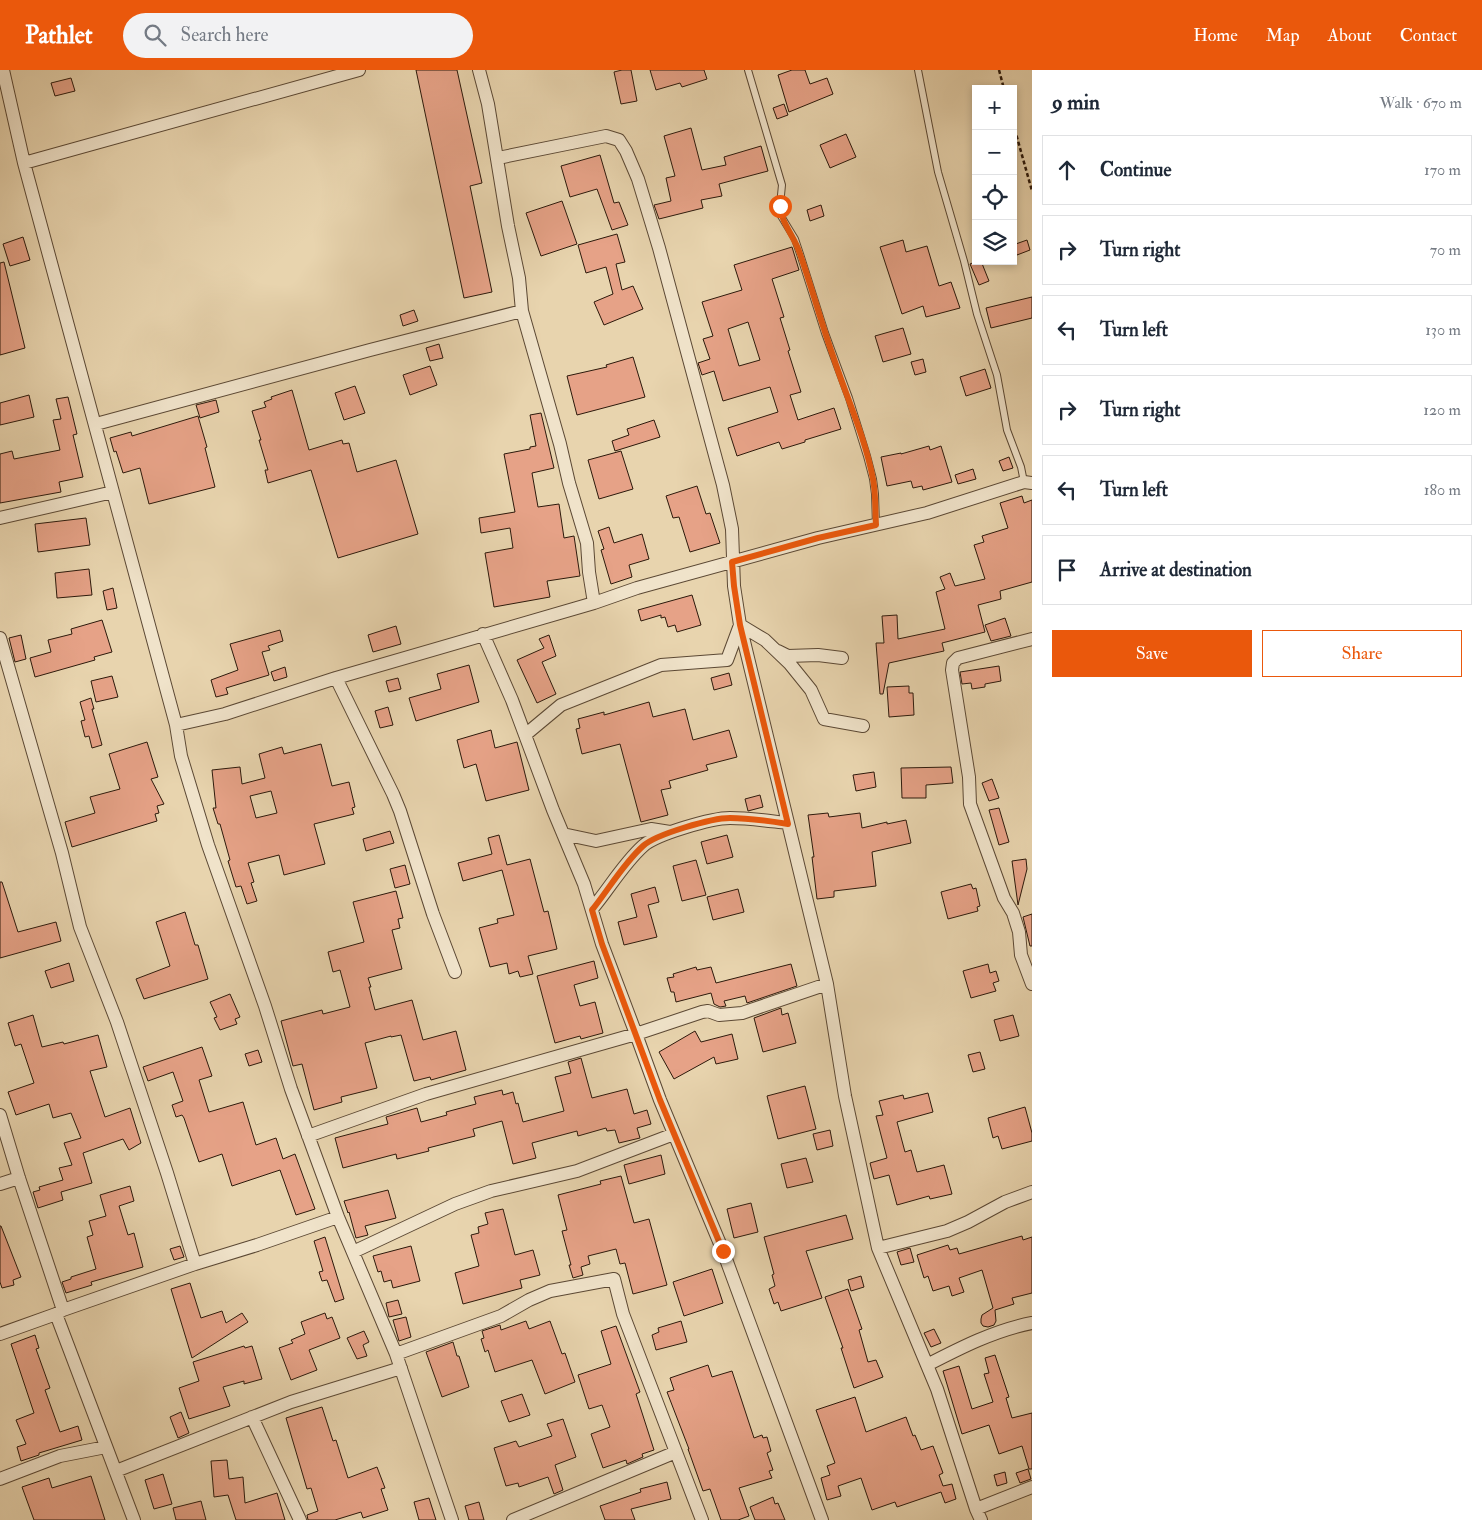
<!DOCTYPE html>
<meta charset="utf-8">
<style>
:root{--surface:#fff;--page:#f2f2f3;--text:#1f2937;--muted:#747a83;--line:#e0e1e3;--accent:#ea580c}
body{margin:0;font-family:"IM FELL Double Pica",serif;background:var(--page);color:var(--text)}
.controls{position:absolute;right:15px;top:15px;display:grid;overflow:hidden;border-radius:0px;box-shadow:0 2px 8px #0003}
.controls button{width:45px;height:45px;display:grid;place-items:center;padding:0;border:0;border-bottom:1px solid var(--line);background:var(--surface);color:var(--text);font:25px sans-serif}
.stop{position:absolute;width:15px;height:15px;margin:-11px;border:4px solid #ea580c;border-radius:50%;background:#fff}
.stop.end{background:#ea580c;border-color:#fff;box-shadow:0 1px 5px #0008}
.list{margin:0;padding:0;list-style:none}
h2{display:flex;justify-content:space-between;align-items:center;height:65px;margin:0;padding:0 20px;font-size:21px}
h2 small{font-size:16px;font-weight:400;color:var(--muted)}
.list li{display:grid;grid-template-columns:32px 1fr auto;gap:15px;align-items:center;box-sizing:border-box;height:70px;margin:0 10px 10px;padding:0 10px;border:1px solid var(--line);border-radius:0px}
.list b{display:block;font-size:19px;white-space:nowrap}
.list em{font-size:16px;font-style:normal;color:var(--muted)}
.actions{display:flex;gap:10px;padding:15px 20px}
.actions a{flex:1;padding:11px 0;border:1px solid var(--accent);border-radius:0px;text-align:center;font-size:18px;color:var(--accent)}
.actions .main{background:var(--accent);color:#fff}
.icon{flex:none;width:28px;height:28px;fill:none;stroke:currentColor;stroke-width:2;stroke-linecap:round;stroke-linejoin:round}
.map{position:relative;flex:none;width:1032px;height:1450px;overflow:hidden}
header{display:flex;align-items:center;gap:30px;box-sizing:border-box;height:70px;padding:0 25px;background:var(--accent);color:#fff}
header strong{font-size:24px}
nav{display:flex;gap:28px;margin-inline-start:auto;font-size:18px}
.search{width:350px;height:45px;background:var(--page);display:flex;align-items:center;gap:12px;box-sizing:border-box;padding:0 18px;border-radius:28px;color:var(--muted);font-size:19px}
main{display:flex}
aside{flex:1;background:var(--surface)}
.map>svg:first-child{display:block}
</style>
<header>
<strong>Pathlet</strong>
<div class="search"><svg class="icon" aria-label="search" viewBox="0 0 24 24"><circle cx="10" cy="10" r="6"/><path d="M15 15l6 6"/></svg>Search here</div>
<nav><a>Home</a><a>Map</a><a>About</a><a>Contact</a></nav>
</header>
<main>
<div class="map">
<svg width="1032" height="1450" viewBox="0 0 1032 1450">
<rect width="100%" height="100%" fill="#e8d4ae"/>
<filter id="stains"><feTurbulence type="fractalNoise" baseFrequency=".004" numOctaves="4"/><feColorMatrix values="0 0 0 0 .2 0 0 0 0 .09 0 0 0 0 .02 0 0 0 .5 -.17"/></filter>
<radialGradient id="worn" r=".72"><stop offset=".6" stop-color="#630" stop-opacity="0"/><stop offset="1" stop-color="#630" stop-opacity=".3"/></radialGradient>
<path fill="#e6a287" stroke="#2c190b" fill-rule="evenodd" d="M416,0h41l25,113 -12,3 22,106 -28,6z
M622,0h9l6,31 -16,3 -7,-32z
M650,0h54l3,9 -25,8 -2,-4 -24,7z
M792,0h13l5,14 17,-6 6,16 -44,18 -11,-37z
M71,8l4,13 -20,5 -4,-13z
M784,34l4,11 -11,4 -4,-11z
M691,58l11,42 24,-5 -2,-8 37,-11 7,25 -49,13 3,12 -21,4 2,8 -44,11 -5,-14 17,-4 -5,-23 9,-2 -11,-40z
M846,64l10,23 -26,11 -10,-23z
M600,85l14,48 5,-1 9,23 -16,5 -15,-41 -27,8 -9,-31z
M562,131l15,43 -36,12 -15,-43z
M821,135l3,11 -14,5 -3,-11z
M617,164l8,28 -9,2 6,26 11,-4 10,23 -39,16 -10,-23 19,-8 -7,-27 -20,6 -8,-28z
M23,167l7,23 -20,6 -7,-22z
M903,170l3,12 21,-6 12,40 12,-4 9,26 -34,9 -3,-11 -21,8 -22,-67z
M1027,170l3,10 -13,5 -4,-10z
M792,177l7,23 -27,9 12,38 -4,1 10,32 -2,1 13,41 -11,3 8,25 36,-12 7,21 -36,11v2l-23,7 -3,-7 -42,14 -9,-28 50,-16 -8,-25 -47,14 -9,-30 -12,4 -4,-12 12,-4 -7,-20 10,-3 -11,-34 40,-12 -8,-25zM748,252l12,38 -21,6 -11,-37z
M977,191h4l8,20 -10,4 -9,-21z
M4,192l21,86 -25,7v-92z
M1032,227v21l-41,10 -5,-20z
M414,240l4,11 -15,5 -3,-11z
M903,258l8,26 -28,8 -8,-26z
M439,274l4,14 -13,3 -4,-13z
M633,287l12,40 -68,18 -10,-39 40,-9 -1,-2z
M923,289l3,13 -11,3 -4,-13z
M430,296l7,19 -27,10 -7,-20z
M985,299l6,19 -25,8 -6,-19z
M355,316l10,27 -21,7 -9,-27z
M292,320l17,60 33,-10 1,4 6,-1 8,29 39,-12 22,74 -80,24 -27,-88 -43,13 -3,-13h3l-9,-30h2l-9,-29 14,-4 -2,-5 8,-3 -1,-2z
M29,325l5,22 -34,8v-22z
M68,327l9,37 -4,1 10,42 -24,5 2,10 -61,11v-49l12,-3 2,8 46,-9 -7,-30 8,-1 -5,-20z
M216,330l3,12 -19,6 -4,-13z
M541,343l13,55 -22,5 6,34 21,-3 5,34 10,-2 6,40 -33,5 3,16 -56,10 -9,-54 28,-5 -3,-20 -29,5 -2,-15 36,-6 -11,-58 26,-5v-2l6,-1 -6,-31z
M198,346l9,31 -2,1 10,39 -66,17 -9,-36 -17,5 -7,-22 -2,1 -4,-14 21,-6 1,4z
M654,350l6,17 -45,14 -3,-10 17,-6 -2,-6z
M929,376l1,4 11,-4 11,36 -29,8 -1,-4 -9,2 -2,-7 -24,5 -6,-29 20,-4v1z
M621,381l12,38 -34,10 -11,-39z
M1009,387l4,11 -10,3 -4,-10z
M973,399l3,10 -18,5 -3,-9z
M697,416l9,28 4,-1 10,30 -30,9 -11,-35 -6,1 -7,-22z
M1022,426l2,7 8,-3v82l-32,9 1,8 -23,6 7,27 -43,11 2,8 -55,12 -6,31h-3l-4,-51h8l-2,-27 15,-1 1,24 47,-10 -9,-37 9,-3 -5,-12 10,-4 5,13 30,-7 -11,-34 10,-3 -2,-6 26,-8 -8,-25z
M86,448l4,27 -52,7 -3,-28z
M609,457l5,16 28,-9 7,25 -20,6 3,12 -21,7 -10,-34 3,-1 -6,-18z
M89,499l3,26 -35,3 -2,-25z
M113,518l4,20 -10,2 -4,-19z
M692,525l9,30 -24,7 -2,-7 -7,2 -3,-10 -4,1v-3l-20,6 -3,-11z
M1005,548l6,18 -20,5 -6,-16z
M102,550l10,32 -18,5 1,3 -60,17 -5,-19 21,-6 -3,-12 24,-6 -1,-5z
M396,556l5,18 -28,8 -5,-17z
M280,560l3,11 -15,5 2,4 -8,2 7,23 -43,13 2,6 -12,3 -5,-17 27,-10 -8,-26z
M21,565l5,24 -11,3 -6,-24z
M549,565l7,21 -14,6 14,32 -19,9 -20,-43 27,-12 -5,-9z
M469,595l10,37 -63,19 -7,-23 32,-9 -4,-15z
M999,596l2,15 -16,3v3l-13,2 -1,-6 -9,1 -2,-12z
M285,597l2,10 -13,4 -3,-9z
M729,603l3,12 -18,5 -3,-12z
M112,606l6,21 -22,5 -5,-21z
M398,608l3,11 -12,3 -3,-11z
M909,616v7h4l1,22 -25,2 -2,-30z
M91,628l3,11h-2l10,36 -10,3 -3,-12 -4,1 -4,-16 4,-1 -5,-18z
M649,632l4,15 32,-8 8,31 36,-10 8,27 -31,8 2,5 -39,11 2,7 -10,2 7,25 -27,7 -21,-78 -38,10 -6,-25 4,-1 -2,-9 26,-7v3z
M388,637l5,18 -13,3 -5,-17z
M491,660l4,18 22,-6 12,48 -43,11 -10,-37 -12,4 -7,-28z
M147,672l11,35 -7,2 13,25 -7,2 2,7 -4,1 2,7 -85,26 -7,-25 30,-9 -5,-16 30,-8 -11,-35z
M321,674l11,42 17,-4 6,25 -3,1 2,6 -40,10 11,40 -41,11 -5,-20 -31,8 6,19 -3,1 6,18 -10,3 -6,-18 -5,1 -8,-26 2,-1 -10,-36h-2l-5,-16h3l-4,-38 28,-3 2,17 23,-6 -6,-24 23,-7 2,7zM271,721l6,22 -21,5 -6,-22z
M951,697l2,16 -27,2v13h-24l-1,-30z
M874,702l2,15 -20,4 -3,-16z
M992,709l7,19 -10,3 -7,-18z
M760,725l3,12 -15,4 -3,-12z
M999,738l10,34 -10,3 -10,-35z
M828,743l1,4 31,-4 2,15 25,-6v2l19,-4 5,23 -39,9 4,34 -42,5v6l-17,2 -5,-42h2l-6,-42z
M390,761l4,12 -28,8 -3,-12z
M499,765l8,30 23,-6 14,53 4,-1 9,38 -29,7 5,18 -13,3 -2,-6 -9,3 -2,-11 -17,4 -11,-39 19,-5 -1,-4 17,-4 -12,-45 -39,11 -5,-18 34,-9 -4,-16z
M727,765l6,22 -26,7 -6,-22z
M1026,789l1,10 -9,36 -6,-44z
M696,790l10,35 -24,6 -9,-35z
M405,795l5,19 -15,4 -5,-19z
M0,812h2l16,50 38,-10 5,19 -61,17z
M971,814l2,5 3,-1 4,18 -3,1 1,4 -30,8 -7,-27z
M655,817l4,15 -11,3 9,32 -33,8 -6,-23 19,-5 -6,-23z
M738,819l6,23 -31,8 -6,-23z
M396,821l7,27 -5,1 2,9 -8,2 10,39 -34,9 3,9h-2l6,23 37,-10 11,40 33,-9 10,39 -35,10 -1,-3 -16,4 -13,-46 -10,2v-1l-26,7 12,45 -36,9 1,5 -28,8 -12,-46 -9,2 -12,-45 41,-11 1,4 27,-7 -10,-37 -7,2 -5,-20 36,-10 -11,-40z
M185,842l10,33h3l10,34 -64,20 -8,-20 34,-13 -14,-44z
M1032,844v32h-2l-7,-29z
M594,891l4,17 -24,7 6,21 15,-4 8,31 -22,6 -1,-3 -25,7 -18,-67z
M69,893l5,18 -23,7 -6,-17z
M791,894l6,22 -50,17 -2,-7 -21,5 2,5 -6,1 -6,-3 -3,-11 -35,9 -2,-10h-3l-4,-14 7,-1 -1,-3 23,-7 1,3 14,-3 5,16z
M988,894l2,9 6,-2 3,10 -6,2 3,8 -25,7 -8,-27z
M230,924l10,23 -5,2 2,5 -17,6 -6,-12 3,-1 -7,-15z
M781,938l1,7 6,-2 8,30 -33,9 -9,-34z
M33,945l9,32 21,-5 1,2 34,-9 9,32 -17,4 15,46 25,-9 11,35 -12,7 -6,-11 -40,14 9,30 -31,9 2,8 -25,8 -5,-16 7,-2 -1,-3 24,-7 -4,-12 13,-3 -8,-22 17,-5 -10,-25 -18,5 -4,-14 -33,11 -8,-23 26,-9 -13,-39 -6,2 -7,-23z
M1013,945l6,21 -19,5 -6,-21z
M695,961l6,11 31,-8 6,25 -22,5 -2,-7 -40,22 -15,-27z
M202,977l10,29 -13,4 10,32 34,-10 13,43 20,-7 7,21 12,-5 20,55 -19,6 -16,-45 -48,16 -10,-32 -23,8 -15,-44 -2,-3 -6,2 -4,-12 11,-4 -10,-29 -25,9 -5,-14z
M258,980l4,12 -13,4 -4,-12z
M980,982l5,17 -12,3 -5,-17z
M581,988l11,40 35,-9 7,25 13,-4 4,14 -14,4 3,10 -21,5 -4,-13 -8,1 -1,-3 -28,8 -1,-5 -45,12 4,15 -23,6 -11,-43 -29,8 2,7 -47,12 1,3 -32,8 -1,-5 -53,14 -8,-30 53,-14 -2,-7 31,-9 4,14 26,-7 -1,-3 30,-8 -2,-7 28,-7 1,5 10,-3 3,12 2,-1 5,19 41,-11 -9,-34 16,-4 -3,-11z
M805,1016l11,43 -38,10 -11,-43z
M928,1023l5,19 -36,10 8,30 6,-2 6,22 27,-7 8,29 -22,5 -1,-3 -32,9 -8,-30 -15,4 -4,-16 17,-5 -11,-42 7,-1 -4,-14 24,-6 1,4z
M1025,1037l7,26v8l-30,8 -4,-13 -5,2 -5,-20z
M830,1060l3,16 -16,4 -4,-16z
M661,1085l4,19 -36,10 -5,-19z
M806,1088l7,24 -26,6 -6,-24z
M621,1106l13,47 15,-4 18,66 -34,9 -8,-31 -5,1 -4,-15 -28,7 2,8 -9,3 2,8 -10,3 -4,-13h2l-9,-34 5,-1 -9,-35 43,-11 -1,-3z
M130,1116l4,15 -15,5 9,29 6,-2 9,34 -52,15 1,3 -26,8 -4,-11 9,-3v-2l25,-8 -9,-32 6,-2 -4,-14 17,-5 -6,-21z
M388,1120l8,28 -31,8 3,9 -12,3 -7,-26 -1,1 -4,-12z
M751,1133l7,29 -24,6 -7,-29z
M503,1139l12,46 18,-5 7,25 -20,5 2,8 -59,16 -8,-31 24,-7 -8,-31 8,-2 -1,-6 10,-3 -3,-11z
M846,1145l7,24 -47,12 16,47 -41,13 -3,-9 -4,2 -5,-15 6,-3 -3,-11 2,-1 -10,-37z
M0,1156h1l20,51 -8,3 1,5 -12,3 -2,-6z
M1022,1166l1,4 9,-3v56l-20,5 2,6 -19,6 1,11 -2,4 -6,2 -5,-1 -2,-3v-4l1,-4 11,-7 -11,-38 -23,8 5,14 -12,4 -3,-10 -16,5 -5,-15 -4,2 -7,-23 31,-10 2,5 7,-2 2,6z
M325,1167l19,62 -9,3 -8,-22 -5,1 -3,-9 4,-1 -9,-30z
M180,1176l4,11 -10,3 -4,-11z
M411,1176l9,35 -27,7 -2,-8 -7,2 -3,-11 -3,1 -5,-16z
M910,1178l4,14 -13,3 -4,-13z
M712,1199l11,34 -39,13 -11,-34z
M861,1206l3,11 -13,4 -3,-11z
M190,1213l11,35 21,-7 4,12 16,-10 6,9 -56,36 -21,-69z
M848,1219l14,40 -3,1 9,32 8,-2 7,17 -29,11 -13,-40h2l-18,-51z
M398,1230l4,14 -13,3 -3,-14z
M325,1243l2,6 5,-2 8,21 -31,12 8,20 -26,10 -12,-32 14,-5 -2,-3 14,-6 -4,-12z
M406,1247l5,20 -12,4 -6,-21z
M526,1251l3,8 21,-8 12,33 3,-1 10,29 -30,12 -13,-34 -37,12 -7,-22 -3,2 -4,-13 3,-1 -2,-7 18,-6 1,5z
M681,1251l6,21 -31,8 -4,-15 7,-3 -1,-4z
M616,1256l24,66 -4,2 18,56 -12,4 1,3 -16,7 -1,-4 -23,8 -12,-34 19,-7 -8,-22 -13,4 -11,-34 33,-11 -10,-33z
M934,1259l7,14 -10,4 -7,-14z
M364,1261l5,11 -6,3 4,11 -10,3 -10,-21z
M35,1265l4,13 -3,1 14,39 -5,2 15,42 18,-6 4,14 -43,13v2l-18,6 -4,-14 9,-3 -10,-24 18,-7 -23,-69z
M453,1272l4,14h2l10,31 -27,10 -16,-45z
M244,1276l1,2 7,-2 10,33 -18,5v-3l-21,6 7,19 -41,13 -10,-31 20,-7 -6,-19z
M995,1285l14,42 -3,1 6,20 20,-5v56h-3l-7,-23 -23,8 -10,-29 -27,9 -19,-63 16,-5 13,43 21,-7 -9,-28 5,-1 -4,-15z
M708,1295l4,12 20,-6 22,67 8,-3 1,3 4,-1 4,14 -4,2 6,17 -4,1 3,7 -33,10 10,28 -11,4h-17l-11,-31 -7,2 -15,-42h1l-22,-57 7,-2 -4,-12z
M522,1324l8,21 -21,7 -8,-21z
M855,1327l11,35 40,-15 7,19 2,-1 6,15 12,-4 10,27 -4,2 4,11 9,-2 4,15 -11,4 -4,-11 -44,15 -2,-5 -23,8 -11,-32 -23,8 3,10 -14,4 -6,-22 9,-3 -3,-9 8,-3 -19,-53z
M322,1337l11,34 3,-1 12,38 29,-11 8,21 -4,1 7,21 -25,8 -2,-6 -26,8h-27l-1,-5 11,-4 -7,-23 -4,1 -21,-71z
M181,1342l8,21 -11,5 -8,-21z
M563,1349l13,38 -21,8 8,25 -9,4 -6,-17 -29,10 -1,-4 -12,3 -12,-38 22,-7 3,6 33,-11 -5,-12z
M227,1390l2,19 14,-2 2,26 32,-10 8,27h-49l-8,-25 -14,2 -3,-36z
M1028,1399l3,10 -11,4 -4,-10z
M1005,1402l2,11 -10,3 -3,-11z
M163,1404l9,30 -18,5 -9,-29z
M91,1406l14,44h-71l-12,-33 27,-9 3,10z
M667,1412l4,17 -40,10 4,11h-30l-5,-14 41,-14 -1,-3z
M773,1427l2,7 3,-1 7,17h-30l-5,-13z
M429,1428l7,22h-17l-5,-18z
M201,1431l5,19h-30l-3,-12z
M479,1432l5,18h-15l-4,-14z"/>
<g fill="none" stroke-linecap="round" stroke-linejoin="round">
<g stroke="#5b4834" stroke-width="8">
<path id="service" d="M748,0l34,115 -2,20 1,11 14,23 5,15 25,79 24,65 18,58 6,23 2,15 1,31
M918,0l20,102 26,89 13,53 20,61 10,55 14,37 3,15"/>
</g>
<g stroke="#5b4834" stroke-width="14">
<path id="minor" d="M3,0l21,93 152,562 5,31 27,89 57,161 26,83 47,128 58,137 56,166
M479,0l9,34 20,122 11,52 3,33 38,133 9,39 18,60 2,29 5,31
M498,88l108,-22 13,4 7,11 12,28 21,69 64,237 9,44 2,57 6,39 87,359 18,112 33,152 59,141 39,120 5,11
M24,93l335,-93
M96,354l274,-74 152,-39
M0,448l113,-26
M483,564l29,66 41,110 31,74 18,60 34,90 24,66 63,151 99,269
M0,568l62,215 18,74 37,95 50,151 28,91
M1032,569l-74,19 -5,5 -1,7 17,107 1,27 34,94 9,15 6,19 2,23 11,29
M778,581l10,5 30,-1 24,3
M336,608l57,116 7,17 33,103 22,58
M176,655l49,-11 111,-36 258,-75 43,-15 181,-50 109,-25 97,-31 8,1
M525,665l36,-30 100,-40 66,-5 13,-35 25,15 25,24 21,26 13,29 39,7
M563,764l33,7 55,-12 19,3
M592,839c17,-20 31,-45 51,-63 13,-12 69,-28 87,-28 19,0 39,3 57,5
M0,1045l19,63 44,132
M308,1066l118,-42 210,-60 66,-22 6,-1 11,4 23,-2 85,-29
M0,1114l19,-6
M878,1178l69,-17 21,-9 37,-20 27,-10
M353,1182l102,-48 36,-13 86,-20 97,-37
M56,1244l78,206
M0,1264l56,-20 7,-4 132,-46 62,-19 81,-28
M396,1284l105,-38 28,-16 21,-9 64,-12 9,35 79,206
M927,1295c33,-17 68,-35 105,-42
M252,1347l48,103
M116,1401l175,-69 110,-34
M0,1409l60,-23 46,-9
M976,1439l56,-22
M513,1450l163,-68"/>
</g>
<path stroke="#2c190b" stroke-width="2.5" stroke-dasharray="4 2.5" stroke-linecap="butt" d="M999,0l5,19
M1013,53l19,68"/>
<use href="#service" stroke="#f0e3ca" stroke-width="6"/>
<use href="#minor" stroke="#f0e3ca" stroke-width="12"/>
</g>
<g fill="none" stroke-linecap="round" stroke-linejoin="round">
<path stroke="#ea580c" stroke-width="6" d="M723,1181l-63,-151 -58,-156 -10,-34c17,-21 31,-46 51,-64 13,-12 69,-28 87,-28 19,0 39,3 58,6l-48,-199 -6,-39 -2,-24 86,-24 58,-13c-1,-15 0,-31 -3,-46 -8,-42 -27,-83 -40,-123 -12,-34 -21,-68 -33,-102 -5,-17 -19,-31 -20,-48"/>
</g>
<rect width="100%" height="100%" filter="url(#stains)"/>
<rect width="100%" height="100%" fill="url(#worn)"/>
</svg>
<div class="controls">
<button>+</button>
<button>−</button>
<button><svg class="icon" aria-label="locate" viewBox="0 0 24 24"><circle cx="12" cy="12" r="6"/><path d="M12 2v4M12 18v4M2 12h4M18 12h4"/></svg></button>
<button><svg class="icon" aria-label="layers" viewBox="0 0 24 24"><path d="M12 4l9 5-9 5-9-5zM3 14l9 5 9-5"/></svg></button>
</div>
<div class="stop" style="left:780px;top:136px"></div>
<div class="stop end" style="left:723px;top:1181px"></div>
</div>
<aside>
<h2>9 min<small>Walk · 670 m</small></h2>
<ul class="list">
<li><svg class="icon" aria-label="ahead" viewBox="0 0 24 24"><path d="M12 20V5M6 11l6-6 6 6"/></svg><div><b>Continue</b></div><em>170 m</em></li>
<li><svg class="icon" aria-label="right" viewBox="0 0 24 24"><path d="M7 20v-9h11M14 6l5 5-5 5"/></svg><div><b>Turn right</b></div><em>70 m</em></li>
<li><svg class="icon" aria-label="left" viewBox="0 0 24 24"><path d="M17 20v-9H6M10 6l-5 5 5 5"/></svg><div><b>Turn left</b></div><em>130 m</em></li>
<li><svg class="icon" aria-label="right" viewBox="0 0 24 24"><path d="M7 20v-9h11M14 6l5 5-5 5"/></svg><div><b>Turn right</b></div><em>120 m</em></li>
<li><svg class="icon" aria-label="left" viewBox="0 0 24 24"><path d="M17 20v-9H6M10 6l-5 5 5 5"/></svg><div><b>Turn left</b></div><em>180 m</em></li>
<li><svg class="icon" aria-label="arrive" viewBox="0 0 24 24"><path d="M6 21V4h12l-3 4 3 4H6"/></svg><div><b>Arrive at destination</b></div></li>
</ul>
<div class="actions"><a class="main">Save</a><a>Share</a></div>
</aside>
</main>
